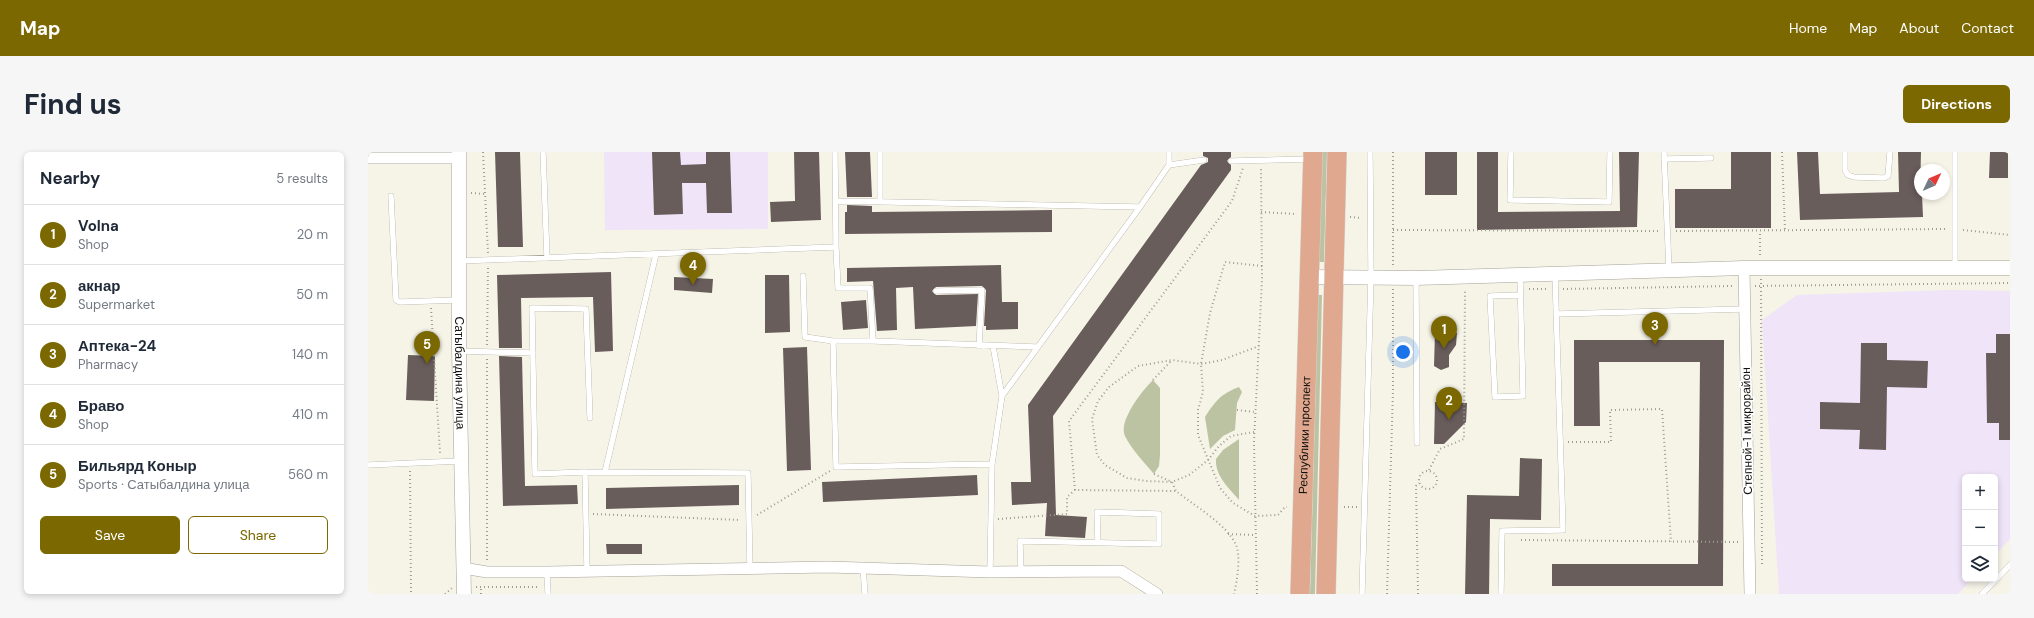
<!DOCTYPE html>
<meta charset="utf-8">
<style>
:root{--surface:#fff;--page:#f6f6f7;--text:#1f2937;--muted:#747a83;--line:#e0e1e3;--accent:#7c6800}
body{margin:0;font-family:"DM Sans",sans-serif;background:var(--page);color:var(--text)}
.controls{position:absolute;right:12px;bottom:12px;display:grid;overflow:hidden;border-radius:6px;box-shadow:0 2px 6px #0003}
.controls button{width:36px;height:36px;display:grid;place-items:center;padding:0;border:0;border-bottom:1px solid var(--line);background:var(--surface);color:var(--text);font:20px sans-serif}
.compass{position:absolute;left:1546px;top:12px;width:36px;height:36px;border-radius:50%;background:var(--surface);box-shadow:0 2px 6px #0003;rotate:46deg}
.you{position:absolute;left:1035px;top:200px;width:14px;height:14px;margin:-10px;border:3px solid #fff;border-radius:50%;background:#1a73e8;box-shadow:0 0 0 6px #1a73e833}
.badge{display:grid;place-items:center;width:26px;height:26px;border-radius:50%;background:var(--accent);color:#fff;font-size:13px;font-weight:700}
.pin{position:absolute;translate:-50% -33px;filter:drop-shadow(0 1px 2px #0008)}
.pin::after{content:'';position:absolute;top:21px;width:14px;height:12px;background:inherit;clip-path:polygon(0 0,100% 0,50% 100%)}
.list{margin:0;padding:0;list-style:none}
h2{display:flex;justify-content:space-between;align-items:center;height:52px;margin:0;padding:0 16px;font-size:17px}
h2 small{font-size:13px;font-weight:400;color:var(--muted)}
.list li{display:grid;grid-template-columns:26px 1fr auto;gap:12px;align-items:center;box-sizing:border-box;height:60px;padding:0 16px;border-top:1px solid var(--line)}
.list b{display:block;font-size:15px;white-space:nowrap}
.list p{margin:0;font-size:13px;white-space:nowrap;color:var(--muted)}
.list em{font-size:13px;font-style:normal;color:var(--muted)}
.actions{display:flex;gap:8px;padding:12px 16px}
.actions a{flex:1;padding:9px 0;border:1px solid var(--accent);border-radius:6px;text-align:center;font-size:14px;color:var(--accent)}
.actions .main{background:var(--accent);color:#fff}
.icon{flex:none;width:22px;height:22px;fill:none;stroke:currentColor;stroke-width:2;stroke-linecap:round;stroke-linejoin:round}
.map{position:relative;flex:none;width:1642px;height:442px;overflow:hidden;border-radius:6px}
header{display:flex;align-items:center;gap:24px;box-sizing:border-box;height:56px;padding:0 20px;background:var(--accent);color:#fff}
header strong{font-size:19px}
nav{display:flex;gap:22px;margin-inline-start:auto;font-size:14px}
.intro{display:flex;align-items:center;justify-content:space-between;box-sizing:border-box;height:96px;padding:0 24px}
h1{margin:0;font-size:28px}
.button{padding:10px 18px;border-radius:6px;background:var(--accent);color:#fff;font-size:14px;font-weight:700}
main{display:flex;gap:24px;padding:0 24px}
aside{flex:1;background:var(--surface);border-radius:6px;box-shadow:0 2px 6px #0003}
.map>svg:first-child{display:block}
</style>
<header>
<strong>Map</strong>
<nav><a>Home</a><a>Map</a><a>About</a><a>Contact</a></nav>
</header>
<div class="intro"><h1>Find us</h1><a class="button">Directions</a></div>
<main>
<aside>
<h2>Nearby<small>5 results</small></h2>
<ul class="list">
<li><span class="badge">1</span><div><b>Volna</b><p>Shop</p></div><em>20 m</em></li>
<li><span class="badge">2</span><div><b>акнар</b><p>Supermarket</p></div><em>50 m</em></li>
<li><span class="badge">3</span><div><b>Аптека-24</b><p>Pharmacy</p></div><em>140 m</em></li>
<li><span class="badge">4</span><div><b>Браво</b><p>Shop</p></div><em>410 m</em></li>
<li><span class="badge">5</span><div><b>Бильярд Коныр</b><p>Sports · Сатыбалдина улица</p></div><em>560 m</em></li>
</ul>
<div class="actions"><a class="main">Save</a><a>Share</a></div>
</aside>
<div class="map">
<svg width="1642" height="442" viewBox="0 0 1642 442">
<rect width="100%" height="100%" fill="#f6f3e7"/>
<path fill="#efe4f8" d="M236,0h164v77l-163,1z
M1582,138l60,1v248l-15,16v-78h-30v102h7l-14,15h-179l-17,-274 35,-25z"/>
<path fill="#bcc3a2" d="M952,0h7l-3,110h-7z
M950,143h4l-7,299h-5z
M785,228l7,8v67l-1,11 -5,8c-10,-12 -22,-24 -29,-38 -7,-15 17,-45 28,-56z
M871,235l3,5 -5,11 -2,27 -12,6 -13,13 -5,-32c11,-17 16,-23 34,-30z
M871,287v61c-11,-13 -24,-24 -23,-41l7,-9z"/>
<path fill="#695d5c" d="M127,0h25l3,95h-25z
M284,0h28l1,13 25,-1v-12h24l2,61h-25l-1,-30h-24l1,31 -29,1z
M426,0h25l2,68 -50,2 -1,-20 25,-1z
M477,0h25l2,45h-25z
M835,0h28v5l-4,4 4,4v5l-178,246 3,99 31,2 -2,21 -40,-2 2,-33 -35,2 -1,-23h20l-3,-77 173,-240 7,-3v-4l-5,-2z
M1057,0h32v43h-32z
M1109,0h21v60l122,-1 -1,-59h20l-2,75 -160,3z
M1363,0h40v76h-96v-39h56z
M1429,0h21l2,42 79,-2 -1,-40h23l-1,42h2l1,23 -123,3z
M1622,0h18v26h-19z
M479,53l25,1v6l180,-2v22l-207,2v-22h2z
M633,113l1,37h16v27l-32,1v-4h-2l2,-36 -4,-4 -46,1 -4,4 4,4 42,-1 -2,32 -61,3 -2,-42 -17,1 1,42 -20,1 -4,-50 -26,1v-14z
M243,120l2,79 -18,1 -2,-55 -72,1 1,50h-23l-2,-73z
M397,123h24l1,57 -25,1z
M306,125l39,2 -1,14 -38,-3z
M498,148l2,28 -25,2 -2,-28z
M1067,180l22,1 -1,12 -7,10v12l-8,3 -7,-4z
M1628,182h14v106h-11v-17h-12l-1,-70h10z
M1206,188h150l-1,246h-171v-22h146l2,-202h-101l1,64h-26z
M1493,191h26v17l41,1 -1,27 -40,-1 -1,63 -27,-1 1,-19 -40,-1v-27l40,1z
M439,195l4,123 -24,1 -4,-123z
M40,203l27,1 -1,45 -28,-1z
M131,204l23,1 3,129 52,-1 1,19 -75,2z
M1067,250l32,1 -1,19 -22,22h-10z
M1152,306l22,1 -1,61 -51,-1 -1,75h-24l2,-99 52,1z
M609,323l1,20 -155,7 -1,-20z
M371,333v20l-133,4v-21z
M238,392h36v10h-35z"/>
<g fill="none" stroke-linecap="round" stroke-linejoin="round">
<g stroke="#a5a297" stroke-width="6">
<path id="service" d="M175,0l4,106
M512,0v48
M801,0v13l35,-5
M1143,0l-1,48 99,2 1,-50
M1296,0l5,117
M1477,0v18l3,5 6,2 30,1 4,-2 2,-24
M1587,0v116
M1296,7l47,-1
M863,9l80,-2
M23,44l5,104 4,2 58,-2
M468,49l304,6
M468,95l2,41h32l3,53 164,6
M91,109l377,-14 -1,-95
M435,124l2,61 28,4
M1152,124l3,120 -28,1 -5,-101 30,-1
M1048,126l1,165
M568,139l46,-1 -3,56
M1188,162l189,-5
M505,189h-40l3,126 156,-3 10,-68 138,-189 29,-42
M625,194l9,50
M91,199l74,2
M0,313l92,-4
M217,320l163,1 2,96
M237,320l51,-218
M495,416l2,26
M219,418l-2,-98 -50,2 -3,-166 54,1 4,109
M653,419l-1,-30 139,3v-30l-62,-2 1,31
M179,420l1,22
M622,420l2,-108
M994,442l9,-317 -1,-125
M1133,442l1,-63 61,-1 -8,-255
M1614,442l28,-29"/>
</g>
<g stroke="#a5a297" stroke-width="12">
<path id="minor" d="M0,6h91
M1376,116l6,326
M95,416l24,4h60l281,-5 162,5 131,-1 36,23"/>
</g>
<g stroke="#a5a297" stroke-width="15">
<g id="tertiary">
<path id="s1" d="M91,0v199l5,243"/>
<path d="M941,125l107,1 328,-10h266"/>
</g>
</g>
<g stroke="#d4d4d3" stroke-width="20">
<g id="trunk">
<path id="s2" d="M932,442l13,-442"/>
<path d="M958,442l11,-442"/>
</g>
</g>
<path stroke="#9f9c94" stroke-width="2" stroke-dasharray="1 3" stroke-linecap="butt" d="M115,0l5,101
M1414,0l3,79
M103,41l14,1
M893,60l35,2
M982,65l12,1
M1025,78l266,1
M1595,78l47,5
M1308,79l271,-2
M1392,103v-24
M1025,113v-113
M894,114l-37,-4 -15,51 -9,51 2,28 -5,18v25l22,53 13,15 22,13 23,-1 7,-8h2
M1393,127l1,286
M1387,134l255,-3
M1161,137h18
M1195,137l170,-3
M63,156l9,145
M119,193l1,-78
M119,207v202
M785,228l18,-19
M869,258l18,2
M886,280l-23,4 -12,10 -11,14 -19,15 -17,7 -26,-1 -19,-3 -22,-13 -8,-10 -5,-36 6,-18 11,-14 29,-21 34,-6 29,4 21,-4 37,-14
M1200,290h43l-1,-32 52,-1 9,133
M1061,318l11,-21 24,-10 1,-149
M1051 328a9 9 0 1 1 18 0a9 9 0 1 1-18 0Z
M42,319l1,123
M786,322l18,8 4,9c17,14 51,33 60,54 5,11 1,37 -2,49
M707,338l-6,-69 163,-220 11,-33
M976,355h13
M225,362l147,6
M389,363l73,-44
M630,367l69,-5v-17l8,-7 101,1
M860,382l27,1
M1153,388l218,2
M108,435h64
M77,442l7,-6
M113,442v-6
M889,442l-3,-152 8,-163 -1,-112
M1019,442l6,-204v-101
M1050,442l-2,-108 3,-3"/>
<use href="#service" stroke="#fff" stroke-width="5.5"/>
<use href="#minor" stroke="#fff" stroke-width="11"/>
<use href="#tertiary" stroke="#fff" stroke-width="14"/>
<use href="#trunk" stroke="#e0a88e" stroke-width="19"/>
</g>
<g text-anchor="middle" stroke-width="3.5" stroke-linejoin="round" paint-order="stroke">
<g font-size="12" fill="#12100d" stroke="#fff">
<text dy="4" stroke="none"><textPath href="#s1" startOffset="221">Сатыбалдина улица</textPath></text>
<text transform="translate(1379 279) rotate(-91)" y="4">Степной-1 микрорайон</text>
<text dy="4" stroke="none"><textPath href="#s2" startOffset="159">Республики проспект</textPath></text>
</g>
</g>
</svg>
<div class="controls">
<button>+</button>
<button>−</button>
<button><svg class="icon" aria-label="layers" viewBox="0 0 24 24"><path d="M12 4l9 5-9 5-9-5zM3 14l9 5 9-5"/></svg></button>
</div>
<svg class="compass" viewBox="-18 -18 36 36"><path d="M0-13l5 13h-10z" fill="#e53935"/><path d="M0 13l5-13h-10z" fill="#747a83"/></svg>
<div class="you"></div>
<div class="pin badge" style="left:1076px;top:197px">1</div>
<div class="pin badge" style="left:1081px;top:268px">2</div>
<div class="pin badge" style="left:1287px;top:193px">3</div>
<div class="pin badge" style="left:325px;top:133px">4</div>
<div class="pin badge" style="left:59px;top:212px">5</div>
</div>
</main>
